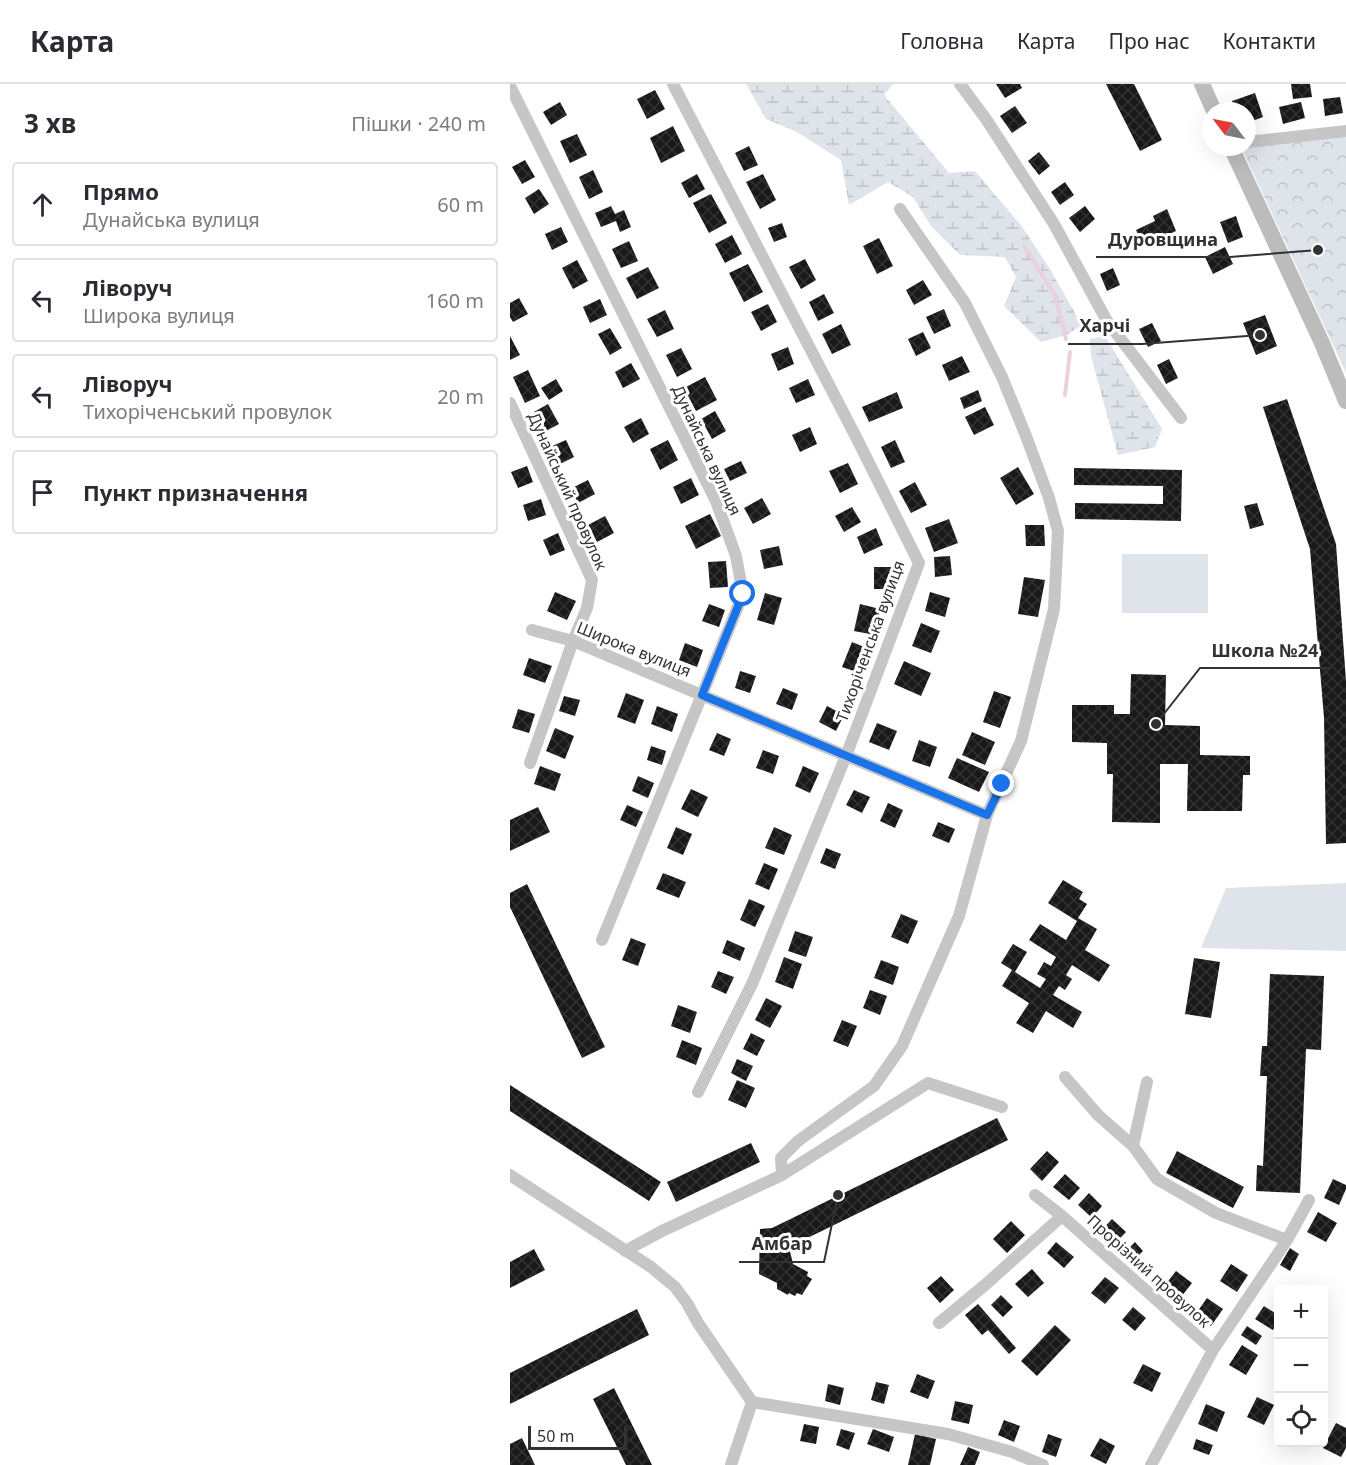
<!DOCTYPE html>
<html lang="uk">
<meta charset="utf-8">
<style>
:root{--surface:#fff;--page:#f7f7f7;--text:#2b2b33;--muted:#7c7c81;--line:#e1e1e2}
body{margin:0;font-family:"Noto Sans",sans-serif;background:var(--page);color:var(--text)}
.controls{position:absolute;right:18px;bottom:18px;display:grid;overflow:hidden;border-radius:6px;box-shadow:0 6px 24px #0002}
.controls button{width:54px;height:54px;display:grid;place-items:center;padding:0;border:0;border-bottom:2px solid var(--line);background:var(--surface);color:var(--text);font:30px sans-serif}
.compass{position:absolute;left:692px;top:18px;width:54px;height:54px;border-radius:50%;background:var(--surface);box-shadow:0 6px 24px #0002;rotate:302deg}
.scale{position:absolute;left:18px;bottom:15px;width:99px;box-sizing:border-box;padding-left:6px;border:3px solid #323232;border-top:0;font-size:16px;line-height:21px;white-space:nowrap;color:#323232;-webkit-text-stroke:4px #fff;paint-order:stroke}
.stop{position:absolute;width:18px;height:18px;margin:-14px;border:4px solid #1a73e8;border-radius:50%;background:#fff}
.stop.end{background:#1a73e8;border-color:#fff;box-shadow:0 2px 6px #0008}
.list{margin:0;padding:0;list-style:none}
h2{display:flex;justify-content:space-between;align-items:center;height:78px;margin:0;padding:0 24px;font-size:26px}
h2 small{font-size:20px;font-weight:400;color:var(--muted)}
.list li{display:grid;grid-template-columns:39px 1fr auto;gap:18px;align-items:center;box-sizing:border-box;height:84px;margin:0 12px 12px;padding:0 12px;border:2px solid var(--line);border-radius:6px}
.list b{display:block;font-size:22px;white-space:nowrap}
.list p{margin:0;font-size:20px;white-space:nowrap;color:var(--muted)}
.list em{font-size:20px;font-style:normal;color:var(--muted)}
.icon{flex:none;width:33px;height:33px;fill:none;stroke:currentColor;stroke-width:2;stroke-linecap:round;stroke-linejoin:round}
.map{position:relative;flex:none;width:836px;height:1381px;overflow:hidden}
header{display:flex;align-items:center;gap:36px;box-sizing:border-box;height:84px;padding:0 30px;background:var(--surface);border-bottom:2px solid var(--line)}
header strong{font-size:28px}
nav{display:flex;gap:33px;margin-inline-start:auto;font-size:21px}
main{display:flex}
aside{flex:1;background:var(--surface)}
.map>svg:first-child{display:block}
</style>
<header>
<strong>Карта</strong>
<nav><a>Головна</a><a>Карта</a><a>Про нас</a><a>Контакти</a></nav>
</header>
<main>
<aside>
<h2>3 хв<small>Пішки · 240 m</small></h2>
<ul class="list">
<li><svg class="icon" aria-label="ahead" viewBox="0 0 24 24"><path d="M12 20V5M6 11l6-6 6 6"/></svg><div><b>Прямо</b><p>Дунайська вулиця</p></div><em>60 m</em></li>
<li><svg class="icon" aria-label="left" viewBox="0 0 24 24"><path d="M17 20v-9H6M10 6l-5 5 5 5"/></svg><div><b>Ліворуч</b><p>Широка вулиця</p></div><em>160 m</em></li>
<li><svg class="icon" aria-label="left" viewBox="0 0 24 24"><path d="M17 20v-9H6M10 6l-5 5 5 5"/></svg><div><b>Ліворуч</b><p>Тихоріченський провулок</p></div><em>20 m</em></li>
<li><svg class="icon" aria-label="arrive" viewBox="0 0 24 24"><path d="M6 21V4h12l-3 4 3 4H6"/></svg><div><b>Пункт призначення</b></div></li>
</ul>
</aside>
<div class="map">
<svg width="836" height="1381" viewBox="0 0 836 1381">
<defs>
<pattern id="wetland-marsh" width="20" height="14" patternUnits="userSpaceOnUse" patternTransform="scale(1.5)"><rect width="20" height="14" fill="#dfe3ea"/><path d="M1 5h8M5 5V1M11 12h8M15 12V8" fill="none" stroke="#c0c3c9"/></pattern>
<pattern id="park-crowns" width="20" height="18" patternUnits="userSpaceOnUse" patternTransform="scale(1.5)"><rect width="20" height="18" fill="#dfe3ea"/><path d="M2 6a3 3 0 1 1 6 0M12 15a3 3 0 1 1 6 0" fill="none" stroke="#c0c3c9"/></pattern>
<pattern id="building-cross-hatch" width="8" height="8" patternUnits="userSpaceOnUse" patternTransform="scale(1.5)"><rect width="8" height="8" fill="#191919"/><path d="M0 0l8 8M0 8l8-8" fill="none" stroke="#323232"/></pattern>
</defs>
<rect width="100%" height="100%" fill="#fff"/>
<path fill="#dfe3ea" d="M612,470h86v59h-86z
M836,799v68l-145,-3 25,-60z"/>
<path fill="url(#wetland-marsh)" d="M236,0h147l-9,11 65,78 26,-2 45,53 30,45 26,46 5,11 -15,9 -25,7 -37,-36 12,-29 -11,-20 -45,-2 -29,-29 -18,-29 -25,-15 -39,23 -8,-45 -44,-28 -31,-13z
M595,252l57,93 -7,18 -37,8 -27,-99 -1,-17z"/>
<path fill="url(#park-crowns)" d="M836,49v240l-105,-226z"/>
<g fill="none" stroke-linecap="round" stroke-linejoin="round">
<path stroke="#ead1dc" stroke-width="4" d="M514,162l31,49 11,44
M555,311l5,-43"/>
</g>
<path fill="url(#building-cross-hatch)" d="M486,0h24l2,4 -17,10z
M596,0h28l28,56 -22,11z
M781,0h19l2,13 -19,2z
M145,6l10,19 -18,10 -10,-20z
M745,9l8,24 -16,6v-12h-11l-4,-10z
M830,13l3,16 -18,3 -2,-17z
M50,18l7,13 -16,10 -8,-13z
M791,18l4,16 -22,6 -4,-17z
M505,22l12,17 -15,10 -12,-17z
M163,42l12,25 -24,12 -11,-25z
M67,50l10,21 -17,8 -10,-22z
M239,62l9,19 -14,6 -9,-18z
M529,68l11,14 -11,9 -11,-14z
M15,76l10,17 -13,7 -10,-17z
M83,86l10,22 -14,7 -10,-22z
M187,90l8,15 -16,9 -8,-15z
M253,90l13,26 -16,9 -14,-27z
M555,98l9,13 -14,10 -9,-13z
M29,105l10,15 -15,10 -9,-16z
M201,110l16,29 -18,10 -16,-30z
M101,122l4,8 9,-4 7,17 -11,5 -4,-11 -15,6 -6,-14z
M575,122l10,13 -15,13 -11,-14z
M657,125l9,22 -33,15 -7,-16 19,-9 -2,-5z
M726,132l7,21 -15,6 -8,-21z
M272,139l5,14 -13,5 -6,-14z
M51,143l7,15 -16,8 -7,-16z
M222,151l10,19 -17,9 -10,-19z
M369,154l14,28 -16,8 -14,-28z
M119,157l9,20 -17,7 -9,-19z
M715,163l8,17 -20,10 -8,-17z
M295,175l11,21 -15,9 -12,-22z
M67,176l11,21 -15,8 -11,-21z
M238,180l15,28 -19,10 -15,-29z
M138,183l11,21 -22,11 -11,-21z
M603,184l7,17 -13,6 -7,-17z
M413,196l9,15 -18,10 -8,-15z
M314,210l10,19 -16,8 -9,-19z
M9,214l9,16 -15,8 -3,-5v-14z
M90,215l7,16 -17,8 -7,-16z
M258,220l9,18 -16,9 -10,-19z
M434,225l7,17 -17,8 -8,-17z
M155,226l9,19 -17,8 -10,-18z
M755,231l12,31 -21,9 -13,-32z
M642,239l9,18 -13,6 -9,-18z
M331,240l10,21 -19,9 -10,-20z
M100,244l12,20 -12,7 -12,-21z
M413,248l8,16 -15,8 -8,-17z
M0,252l10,19 -10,5z
M278,263l6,17 -16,7 -7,-17z
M171,264l11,21 -15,8 -11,-22z
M452,272l8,16 -21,9 -7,-16z
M659,275l9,19 -12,6 -9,-19z
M121,279l9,16 -17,9 -8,-16z
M18,286l12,26 -15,7 -12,-26z
M195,293l12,23 -21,11 -12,-23z
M46,295l7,12 -14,9 -8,-12z
M298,295l7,16 -19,8 -7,-15z
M468,306l4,11 -18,8 -4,-11z
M387,308l6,16 -34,14 -7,-15z
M777,315l49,145 10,137v162l-20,1 -2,-126 -14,-169 -47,-142z
M38,320l11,20 -15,8 -10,-20z
M475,323l9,18 -20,10 -9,-18z
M205,327l11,20 -14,8 -11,-20z
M131,334l8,16 -16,9 -9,-16z
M300,343l7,17 -17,8 -8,-17z
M56,356l8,17 -16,8 -8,-18z
M158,356l10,20 -18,10 -10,-21z
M385,356l10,22 -14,6 -10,-21z
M231,377l6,12 -17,8 -6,-12z
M338,379l10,21 -18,9 -11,-22z
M17,382l6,16 -15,6 -7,-16z
M508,383l16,27 -18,11 -16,-27z
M564,384l108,2 -1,51 -106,-2v-16l88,1v-18l-89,-1z
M181,394l8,17 -18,9 -8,-17z
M78,396l7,14 -17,9 -8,-14z
M405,398l12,23 -16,8 -12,-22z
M252,414l9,16 -18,10 -9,-16z
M31,415l5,16 -18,6 -5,-16z
M747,419l7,22 -14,4 -6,-23z
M342,423l9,15 -17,10 -9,-16z
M200,430l11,22 -25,13 -11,-23z
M95,432l9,17 -17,9 -9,-17z
M439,435l9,24 -24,9 -9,-24z
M515,441h19l1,21h-19z
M366,444l7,17 -19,9 -7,-17z
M48,449l7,17 -15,6 -7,-16z
M269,462l4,19 -19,4 -4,-19z
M440,472l2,19 -17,2 -1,-20z
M216,477l2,26 -18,1 -2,-26z
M364,483h17v22h-17z
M514,493l21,3 -7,37 -20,-3z
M45,508l21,9 -9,19 -20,-9z
M420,508l20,6 -5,19 -20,-6z
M255,509l17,5 -8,27 -17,-5z
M199,520l16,6 -6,17 -17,-6z
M350,520l20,5 -5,26 -21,-4z
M411,539l19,8 -9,22 -19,-7z
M342,558l17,7 -9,24 -18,-6z
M175,559l18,7 -6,17 -18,-7z
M19,574l23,8 -7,17 -22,-8z
M394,577l27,12 -10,23 -27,-12z
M230,587l16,5 -6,17 -15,-5z
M621,590l35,1 -1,50 35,1v29l50,1v19h-7l-1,36h-55l1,-47h-28v59l-48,-1 1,-48h-6v-31l-35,-1v-37h42v9h16z
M273,604l15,6 -6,16 -16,-6z
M484,607l17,6 -11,31 -17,-6z
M116,609l18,7 -9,24 -18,-7z
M54,612l16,4 -5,16 -16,-5z
M147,622l21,8 -6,18 -21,-8z
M317,622l17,9 -8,16 -17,-9z
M8,625l17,5 -6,19 -17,-5z
M367,639l20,8 -8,19 -20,-8z
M45,644l19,8 -9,23 -19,-8z
M462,648l23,10 -10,23 -23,-10z
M207,649l14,6 -7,17 -15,-6z
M409,656l18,7 -7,20 -18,-6z
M141,662l15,5 -4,14 -15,-5z
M253,666l16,6 -6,18 -17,-6z
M447,674l32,14 -10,20 -31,-14z
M30,682l21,8 -6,17 -21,-7z
M293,682l16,7 -9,20 -15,-7z
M128,692l16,7 -6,15 -16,-7z
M181,705l17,8 -10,20 -17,-8z
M344,706l16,7 -8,16 -16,-8z
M378,719l15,7 -8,18 -15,-7z
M117,721l16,7 -7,15 -16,-7z
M28,723l12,25 -40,19v-31z
M428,738l17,7 -6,14 -17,-7z
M166,743l16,7 -9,21 -16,-7z
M264,743l18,8 -8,20 -19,-7z
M316,764l15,6 -6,15 -15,-6z
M254,779l14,6 -9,21 -14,-6z
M153,789l23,9 -7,16 -23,-9z
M553,796l20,12 -4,7 8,5 -9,14 19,11 -12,21 25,15 -11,17 -27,-17 -6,10 6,4 -7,11 -6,-4 -6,9 29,17 -9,16 -27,-17 -13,22 -17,-10 13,-20 -27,-17 10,-16 -11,-7 12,-19 14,8 -12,20 25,16 6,-9 -9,-5 7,-12 7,4 5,-9 -27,-17 11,-16 26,16 11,-19 -29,-18z
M17,800l78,163 -23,11 -72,-151v-14z
M239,815l16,7 -10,21 -15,-7z
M391,830l17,7 -10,23 -17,-7z
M285,847l18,6 -7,20 -18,-6z
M121,854l15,6 -8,22 -16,-6z
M217,856l18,8 -5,13 -18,-8z
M274,873l18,7 -9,25 -18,-7z
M684,874l26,4 -9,56 -26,-4z
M371,876l18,7 -6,18 -19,-7z
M208,887l16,6 -8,17 -15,-7z
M760,890l54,2 -3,74 -15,-1 -6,144 -44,-2 1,-26 6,1 4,-90h-7l2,-30h5z
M360,906l17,6 -7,19 -17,-7z
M256,914l16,8 -12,22 -15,-8z
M168,921l19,7 -7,21 -19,-7z
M332,936l15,6 -9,21 -15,-6z
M241,949l14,7 -8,16 -14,-7z
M172,956l20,8 -6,17 -20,-8z
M227,975l16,7 -7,15 -15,-8z
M227,996l18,8 -9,20 -18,-8z
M0,1001l151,97 -12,19 -139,-90z
M487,1034l11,22 -219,107 4,17 15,8 -1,4 5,3 -10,16 -5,-2 -2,3 -6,-3 -1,2 -11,-6v-6l-18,-9 1,-45 12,-1z
M241,1059l9,19 -84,40 -9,-20z
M537,1067l12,11 -17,19 -12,-12z
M667,1067l67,36 -11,21 -67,-35z
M555,1090l15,14 -11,12 -16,-13z
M823,1095l13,6v4l-7,16 -15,-7z
M579,1109l13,13 -10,12 -14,-13z
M808,1128l19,11 -11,19 -19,-10z
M602,1135l14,13 -13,14 -14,-13z
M501,1137l14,14 -18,18 -14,-14z
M546,1158l18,15 -10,11 -17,-15z
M625,1158l8,9 -10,10 -9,-8z
M780,1164l9,6 -9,17 -10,-6z
M24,1165l11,21 -35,18v-26z
M721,1180l17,11 -11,17 -17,-11z
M522,1185l12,14 -16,14 -13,-13z
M666,1187l16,12 -14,18 -16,-12z
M431,1192l13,14 -14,13 -13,-15z
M595,1193l14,11 -14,16 -14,-11z
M491,1211l12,12 -10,10 -12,-12z
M697,1214l16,11 -12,17 -16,-11z
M468,1220l38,44 -7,6 -21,-24 -6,5 -17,-20z
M754,1222l14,9v6l-5,9 -18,-11z
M623,1223l13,11 -11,13 -13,-11z
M127,1225l12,26 -139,69v-31z
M545,1241l16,15 -34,36 -16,-15z
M737,1242l15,10 -6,9 -15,-10z
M732,1261l16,10 -12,20 -17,-10z
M633,1280l18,9 -9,19 -19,-9z
M407,1290l18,7 -7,18 -18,-7z
M366,1298l13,3 -5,19 -13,-4z
M318,1300l16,4 -4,17 -15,-4z
M104,1304l38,77h-26l-33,-66z
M747,1313l17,8 -10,20 -17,-8z
M445,1317l18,4 -4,19 -18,-4z
M696,1320l19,8 -8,20 -19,-8z
M494,1336l16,6 -6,16 -16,-7z
M826,1339l10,5v20l-5,9 -18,-9z
M294,1340l15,3 -3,17 -16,-3z
M331,1345l14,4 -6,17 -13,-5z
M363,1345l21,8 -5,15 -22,-8z
M405,1350l21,5 -6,26h-22z
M538,1350l14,5 -6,18 -14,-5z
M12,1354l13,27h-25v-21z
M590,1354l15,8 -9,18 -16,-8z
M686,1355l17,6 -4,10 -16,-6z
M458,1363l12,5 -5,13h-15z"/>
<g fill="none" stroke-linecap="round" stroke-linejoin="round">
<path stroke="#c6c6c6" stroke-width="12" d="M163,0l183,353 63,126 -73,193 -94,228 -54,108
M450,0l26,35 68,105 53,97 74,97
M0,2l206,415 20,55 7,38 -141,346
M737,58l99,-11
M0,319l82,177 -5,28 -14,33 -43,122
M22,546l41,11 414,174
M555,993l33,38 35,31 24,33 59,34 71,27
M623,1062l14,-64
M0,1091l141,92 24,20 12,16 11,20 54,79
M272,1091l-1,-17 17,-17 76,-55 28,-40 57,-130 28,-101 34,-74 33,-132 4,-78 -9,-33 -23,-62 -24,-59 -37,-74 -65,-94
M525,1111l27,21 151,134
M115,1167l37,-20 120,-56 146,-92 74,24
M429,1239l46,-38 77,-69
M242,1318l196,32 64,18 31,13
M221,1381l21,-63
M641,1381l62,-115 74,-110 22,-40"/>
<path stroke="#bcbcbc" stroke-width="16" d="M692,0l12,27
M721,63l91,196 24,58"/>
</g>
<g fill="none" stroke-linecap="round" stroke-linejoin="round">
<path stroke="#1a73e8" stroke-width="8" d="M233,510l-41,101 285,120 15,-31"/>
</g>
<g text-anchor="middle" stroke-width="6" stroke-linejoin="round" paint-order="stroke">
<g font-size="16" fill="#323232" stroke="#fff">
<text transform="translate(197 366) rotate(65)" y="6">Дунайська вулиця</text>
<text transform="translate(58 407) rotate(66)" y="6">Дунайський провулок</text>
<text transform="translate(360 557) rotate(-70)" y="6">Тихоріченська вулиця</text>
<text transform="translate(124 565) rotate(22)" y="6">Широка вулиця</text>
<text transform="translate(639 1187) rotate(42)" y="6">Прорізний провулок</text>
</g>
</g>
<path fill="none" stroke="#323232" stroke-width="2" d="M808 166L720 173H586M750 251L632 260H558M646 640L690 584H821M328 1111L314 1178H229"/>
<g fill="#323232" stroke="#fff" stroke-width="2">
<circle cx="808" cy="166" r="6"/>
<circle cx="750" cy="251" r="6"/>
<circle cx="646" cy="640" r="6"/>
<circle cx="328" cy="1111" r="6"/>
</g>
<g font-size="18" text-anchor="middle" font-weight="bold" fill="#323232" stroke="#fff" stroke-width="6" stroke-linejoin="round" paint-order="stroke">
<text x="653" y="162">Дуровщина</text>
<text x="595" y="248">Харчі</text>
<text x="755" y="573">Школа №24</text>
<text x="272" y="1166">Амбар</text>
</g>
</svg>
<div class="controls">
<button>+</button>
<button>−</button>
<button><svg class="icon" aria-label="locate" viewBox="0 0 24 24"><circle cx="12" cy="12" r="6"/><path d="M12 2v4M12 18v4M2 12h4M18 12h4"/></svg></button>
</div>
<svg class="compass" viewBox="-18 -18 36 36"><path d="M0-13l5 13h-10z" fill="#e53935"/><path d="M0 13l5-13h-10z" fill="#7c7c81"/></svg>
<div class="scale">50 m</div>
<div class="stop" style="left:233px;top:510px"></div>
<div class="stop end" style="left:492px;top:700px"></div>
</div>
</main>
